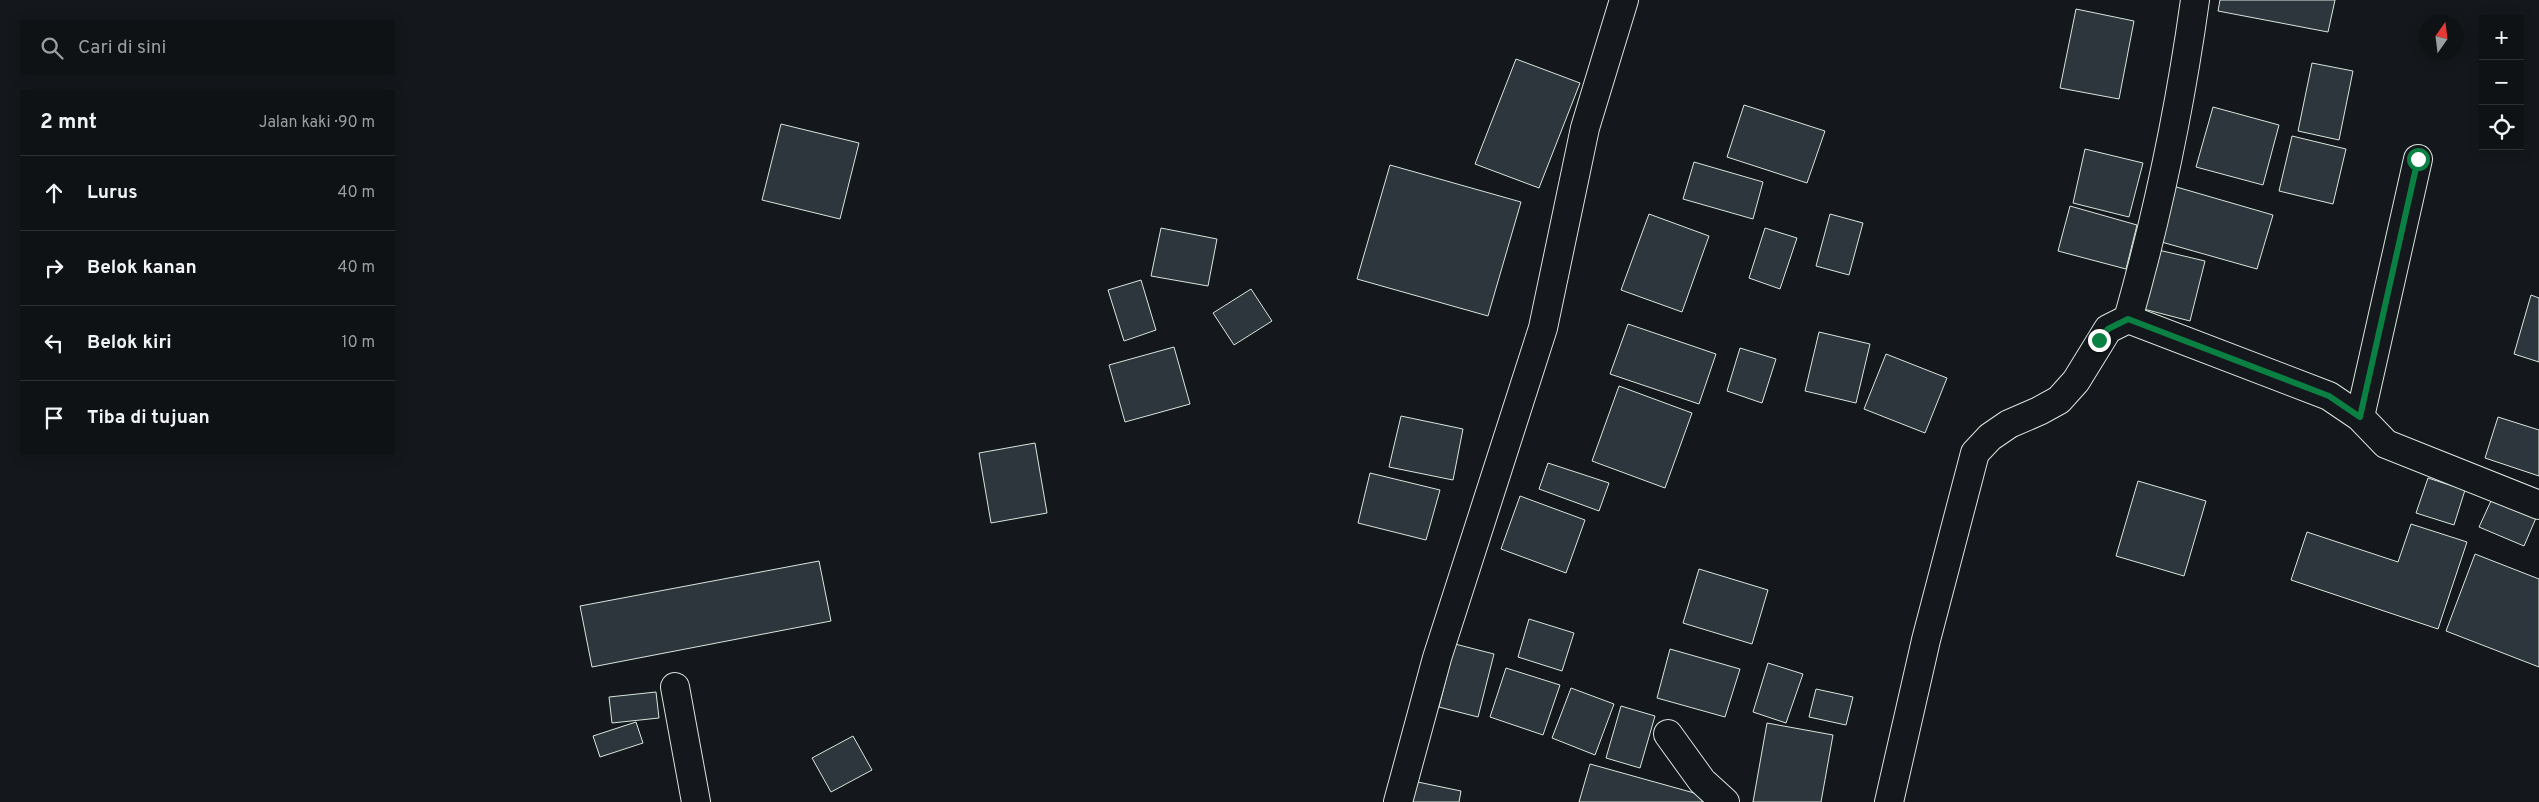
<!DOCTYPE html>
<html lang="id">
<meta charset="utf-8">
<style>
:root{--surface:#0f1215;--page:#1d2022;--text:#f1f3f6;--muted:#9b9ea0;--line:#2f3234}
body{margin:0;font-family:Overpass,sans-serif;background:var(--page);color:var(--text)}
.controls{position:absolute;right:15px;top:15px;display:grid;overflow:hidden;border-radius:0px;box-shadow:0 2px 12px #0003}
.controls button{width:45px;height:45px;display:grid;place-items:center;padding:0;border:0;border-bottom:1px solid var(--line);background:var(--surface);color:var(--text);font:25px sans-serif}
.compass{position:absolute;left:2419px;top:15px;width:45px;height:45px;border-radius:50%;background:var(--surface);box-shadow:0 2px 12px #0003;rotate:14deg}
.stop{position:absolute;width:15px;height:15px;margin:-11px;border:4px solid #0b8043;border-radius:50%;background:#fff}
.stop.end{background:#0b8043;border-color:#fff;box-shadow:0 1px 5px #0008}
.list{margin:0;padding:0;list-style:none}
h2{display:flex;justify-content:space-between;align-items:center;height:65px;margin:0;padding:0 20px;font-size:21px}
h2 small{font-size:16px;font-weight:400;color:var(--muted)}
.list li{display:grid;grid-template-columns:32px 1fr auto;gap:15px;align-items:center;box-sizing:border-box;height:75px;padding:0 20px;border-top:1px solid var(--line)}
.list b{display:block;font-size:19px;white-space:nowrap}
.list em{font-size:16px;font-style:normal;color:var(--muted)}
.icon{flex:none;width:28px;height:28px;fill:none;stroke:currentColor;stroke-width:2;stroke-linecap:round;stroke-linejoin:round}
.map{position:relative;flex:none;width:2539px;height:802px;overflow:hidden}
.search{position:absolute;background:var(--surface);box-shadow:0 2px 12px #0003;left:20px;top:20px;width:375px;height:55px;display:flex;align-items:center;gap:12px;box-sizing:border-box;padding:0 18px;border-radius:0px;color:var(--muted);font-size:19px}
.panel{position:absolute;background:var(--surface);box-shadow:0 2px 12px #0003;left:20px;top:90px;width:375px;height:365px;border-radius:0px}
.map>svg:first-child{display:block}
</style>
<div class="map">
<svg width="2539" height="802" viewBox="0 0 2539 802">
<rect width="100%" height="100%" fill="#14181c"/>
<path fill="#2c363c" stroke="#d8e6dc" d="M2220,0h115l-7,32 -110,-21z
M2076,9l58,12 -15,78 -59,-11z
M1516,59l64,24 -41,105 -64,-24z
M2312,63l41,8 -14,69 -41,-9z
M1744,105l81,26 -18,52 -80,-26z
M2213,107l66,18 -16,60 -67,-18z
M781,124l78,19 -19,76 -78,-19z
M2292,136l54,13 -13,55 -54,-13z
M2085,149l58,14 -14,54 -56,-14z
M1694,162l69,20 -10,37 -70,-20z
M1390,165l131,37 -33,114 -131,-37z
M2173,186l100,29 -16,54 -99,-28z
M2070,206l67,19 -11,44 -68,-18z
M1649,214l60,22 -27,76 -61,-22z
M1830,214l33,9 -14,52 -33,-9z
M1161,228l56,11 -9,47 -57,-10z
M1765,228l32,10 -17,51 -31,-11z
M2150,248l55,13 -15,60 -54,-14z
M1141,280l15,50 -32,11 -16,-51z
M1251,289l21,32 -38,24 -21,-32z
M2531,295l8,3v64l-25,-8z
M1628,324l88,30 -17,50 -89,-30z
M1819,332l51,12 -14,59 -51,-12z
M1174,347l16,57 -65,18 -16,-57z
M1740,348l36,11 -14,44 -35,-12z
M1886,354l61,24 -22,55 -61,-24z
M1619,386l73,27 -27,75 -73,-27z
M1401,416l62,13 -10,51 -64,-13z
M2498,417l41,13v46l-54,-18z
M1035,443l12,70 -56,10 -12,-70z
M1548,463l61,20 -10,28 -60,-22z
M1370,473l70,17 -14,50 -68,-17z
M2428,478l37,12 -11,35 -38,-12z
M2138,481l68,20 -22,75 -68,-20z
M2496,490l43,21 -15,35 -45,-19z
M1520,496l65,24 -19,53 -65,-24z
M2411,524l56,18 -29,87 -147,-49 16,-48 91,30z
M2475,554l64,25v88l-93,-36z
M819,561l12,60 -239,46 -12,-61z
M1699,569l69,21 -16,54 -69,-21z
M1529,619l45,14 -12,38 -44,-14z
M1455,644l39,10 -16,63 -39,-10z
M1670,649l70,20 -15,48 -68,-19z
M1768,663l35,11 -17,49 -33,-11z
M1506,668l54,17 -17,50 -53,-18z
M1571,688l43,16 -19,51 -43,-17z
M1816,689l37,8 -7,28 -37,-8z
M656,692l3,26 -47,5 -3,-26z
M1621,706l34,10 -15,52 -34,-10z
M636,722l7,21 -43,14 -7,-21z
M1767,723l66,12 -12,67h-68z
M853,736l19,34 -41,22 -19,-34z
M1590,764l115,32 -2,6h-124z
M1413,781l48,10 -2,11h-51z"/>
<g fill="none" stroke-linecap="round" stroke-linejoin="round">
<g stroke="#d8e6dc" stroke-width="30">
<path id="street" d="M2128,319l201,77 31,21 26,27 153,61
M2360,417l58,-258
M675,687l21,115
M1668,734l34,47 23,21
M1889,802l37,-162 49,-187 15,-16 19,-13 30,-13 20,-11 17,-19 32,-52 20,-10c30,-105 52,-211 67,-319"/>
</g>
<g stroke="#d8e6dc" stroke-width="30">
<path id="secondary" d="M1398,802l39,-144 106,-330 42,-200 39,-128"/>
</g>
<use href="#street" stroke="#14181c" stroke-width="28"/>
<use href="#secondary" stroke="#14181c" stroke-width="28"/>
</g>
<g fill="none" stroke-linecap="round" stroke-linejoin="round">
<path stroke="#0b8043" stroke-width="6" d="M2099,340l9,-11 20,-10 201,77 31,21 58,-258"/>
</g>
</svg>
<div class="controls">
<button>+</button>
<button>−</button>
<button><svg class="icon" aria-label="locate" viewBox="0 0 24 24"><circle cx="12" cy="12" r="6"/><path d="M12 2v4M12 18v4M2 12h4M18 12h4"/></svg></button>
</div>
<svg class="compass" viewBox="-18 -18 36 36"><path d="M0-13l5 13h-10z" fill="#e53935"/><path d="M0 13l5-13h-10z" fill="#9b9ea0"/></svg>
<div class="stop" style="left:2418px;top:159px"></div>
<div class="stop end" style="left:2099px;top:340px"></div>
<div class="search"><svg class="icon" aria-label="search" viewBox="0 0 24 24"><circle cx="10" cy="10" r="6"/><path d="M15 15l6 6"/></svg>Cari di sini</div>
<section class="panel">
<h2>2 mnt<small>Jalan kaki · 90 m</small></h2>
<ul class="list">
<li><svg class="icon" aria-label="ahead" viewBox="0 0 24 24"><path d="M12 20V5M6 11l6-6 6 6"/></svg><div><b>Lurus</b></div><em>40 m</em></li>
<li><svg class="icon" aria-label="right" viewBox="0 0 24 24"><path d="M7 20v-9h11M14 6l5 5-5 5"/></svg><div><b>Belok kanan</b></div><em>40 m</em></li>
<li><svg class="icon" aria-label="left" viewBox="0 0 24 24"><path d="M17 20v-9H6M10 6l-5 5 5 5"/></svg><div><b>Belok kiri</b></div><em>10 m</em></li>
<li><svg class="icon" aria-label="arrive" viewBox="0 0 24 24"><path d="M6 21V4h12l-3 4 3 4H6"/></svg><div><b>Tiba di tujuan</b></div></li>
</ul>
</section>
</div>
